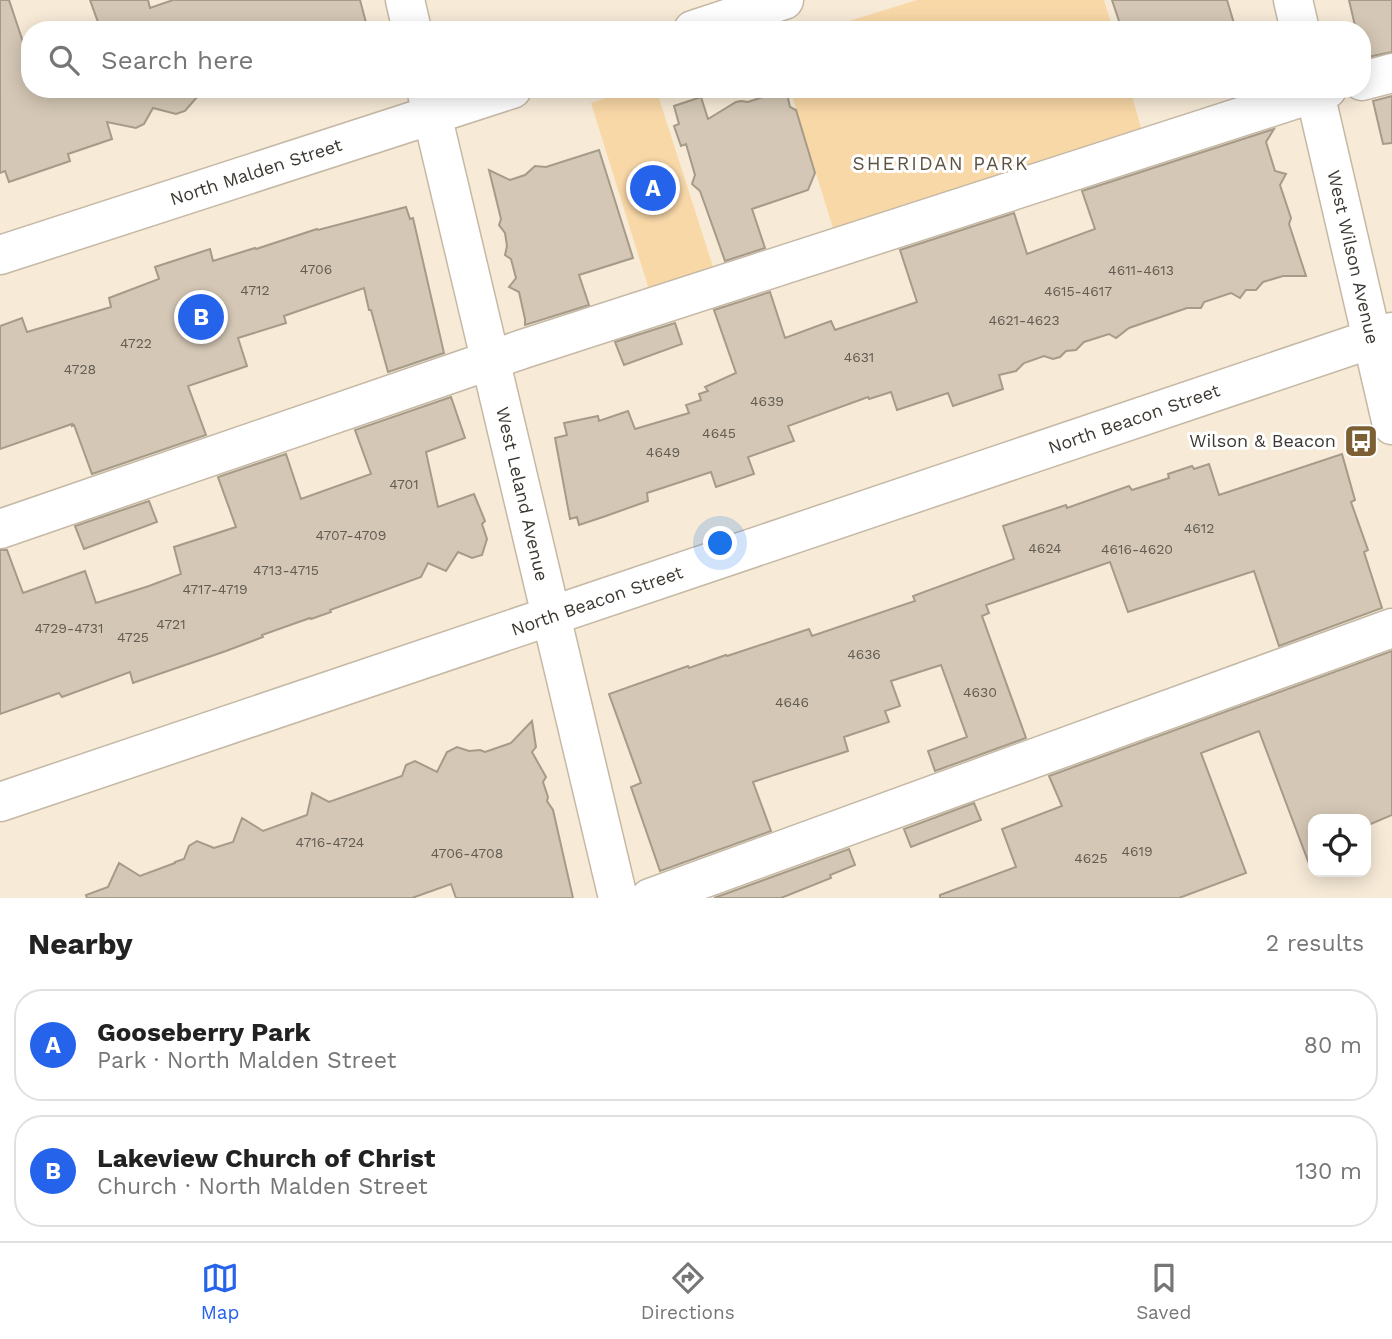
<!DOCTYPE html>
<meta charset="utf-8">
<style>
:root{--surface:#fff;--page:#f6f6f6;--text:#222;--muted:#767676;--line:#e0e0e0;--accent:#2563eb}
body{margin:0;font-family:"Work Sans",sans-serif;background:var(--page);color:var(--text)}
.controls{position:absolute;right:21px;bottom:21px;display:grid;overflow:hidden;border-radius:14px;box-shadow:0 4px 18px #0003}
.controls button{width:63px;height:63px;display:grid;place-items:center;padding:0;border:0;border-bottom:2px solid var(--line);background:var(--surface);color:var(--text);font:35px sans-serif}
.you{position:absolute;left:721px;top:544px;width:24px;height:24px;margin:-18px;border:5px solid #fff;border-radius:50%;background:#1a73e8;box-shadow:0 0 0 10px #1a73e833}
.badge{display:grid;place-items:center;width:46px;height:46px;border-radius:50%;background:var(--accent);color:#fff;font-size:23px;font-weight:700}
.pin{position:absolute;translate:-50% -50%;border:4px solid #fff;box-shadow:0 2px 7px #0006}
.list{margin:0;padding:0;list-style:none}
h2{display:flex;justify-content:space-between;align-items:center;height:91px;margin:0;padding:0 28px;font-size:30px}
h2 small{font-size:23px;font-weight:400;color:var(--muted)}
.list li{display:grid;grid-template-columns:46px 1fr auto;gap:21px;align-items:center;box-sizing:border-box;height:112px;margin:0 14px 14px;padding:0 14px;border:2px solid var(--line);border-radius:28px}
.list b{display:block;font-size:26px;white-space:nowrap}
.list p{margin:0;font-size:23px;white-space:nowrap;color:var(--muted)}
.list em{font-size:23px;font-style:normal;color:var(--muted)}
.icon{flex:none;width:38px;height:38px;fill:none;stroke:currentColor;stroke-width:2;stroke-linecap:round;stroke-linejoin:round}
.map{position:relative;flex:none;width:1392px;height:898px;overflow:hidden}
.search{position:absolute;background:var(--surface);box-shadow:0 4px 18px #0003;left:21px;right:21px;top:21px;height:77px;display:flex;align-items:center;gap:18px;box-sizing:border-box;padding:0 24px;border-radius:28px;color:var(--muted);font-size:26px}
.sheet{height:343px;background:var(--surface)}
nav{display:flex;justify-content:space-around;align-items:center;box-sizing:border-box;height:98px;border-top:2px solid var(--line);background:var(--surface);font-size:19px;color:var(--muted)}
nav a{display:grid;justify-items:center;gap:4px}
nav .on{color:var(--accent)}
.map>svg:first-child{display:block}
</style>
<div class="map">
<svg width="1392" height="898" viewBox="0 0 1392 898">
<rect width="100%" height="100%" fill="#f7ead7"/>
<path fill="#f9d8a8" d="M917,0h187l9,30h-293z
M633,89h23l59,184 -64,23 -60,-193z
M790,89h340l13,46 -307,103z"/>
<path fill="#d4c7b5" stroke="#a69a88" stroke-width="2" d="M0,0h9l21,63v26h70l2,6 10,-3 1,-3h91l-19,22 -9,3 -23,-6 -9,16 -8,4 -29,-6 5,17 -44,15 2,7 -61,21 -4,-11 -5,2z
M90,0h58l2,8 23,-8h187l8,30h-270l-1,-4 2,-1z
M1112,0h115l9,30h-114z
M1349,0h43v52l-29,6 -1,-28h-6z
M774,89h12l4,18 6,3 19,63 -7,17 -56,19 13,39 -40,13 -25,-70 -8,-7 3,-9 -9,-31 -5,2 -7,-20 5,-2 -5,-18 27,-9 7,22 28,-17 5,-1 7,1 21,-7z
M1392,96v47l-9,1 -10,-43z
M1274,129l-8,13 9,29 11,3 -6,11 11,33 -2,6 17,52h-23l-20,6 -7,8h-10l-6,8 -9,-5 -27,9 -3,6h-14l-58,20 -13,10 -7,-4 -25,8 -8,8 -10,1 -6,6 -7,2 -9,-3 -20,7 -8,8 -17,4 4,14 -50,17 -5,-13 -51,17 -6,-18 -22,7 -1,-2 -80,29 6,15 -46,16 6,17 -38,13 -5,-15 -64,21 1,8 -45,16 -24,8 -2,-8 -7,2 -15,-81 12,-3 -3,-12 34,-7 1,5 29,-10 7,18 54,-16 -3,-8 15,-5 -2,-6 9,-3 -3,-4 31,-14 -22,-63 56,-18 15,46 46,-17 4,9 82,-28 -17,-52 114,-37 13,41 68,-25 -13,-38z
M599,150l34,108 -54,17 10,30 -64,20v-6l-6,-27 -10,-5 7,-9 -5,-19 -6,-4 2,-9 -2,-13 -6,-8 2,-6 -12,-49 21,10 15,-5 10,-9 11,1z
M406,207l4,12 3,-1 31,135 -56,19 -17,-62h-2l-5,-22 -80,28 2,7 -48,15 9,28 -59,20 18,49 -114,39 -18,-49 -2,1v-2l-72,25v-123l22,-8 5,14 84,-25 -2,-9 50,-19 -4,-12 55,-18 3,12 42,-13 1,1 61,-20 1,1z
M675,323l7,21 -58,21 -9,-23z
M451,397l14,41 -39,14 12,55 36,-13 11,27 -3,3 5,15 -5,16 -10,3 -14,-6 -12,19 -18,-8 -7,14 -91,33 1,2 -20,7 -1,-1 -48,17 1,2 -37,14 -93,32 -3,-11 -68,25 -3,-4 -59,21v-164h7l16,43 62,-22 11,32 53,-17 32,-12 -7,-27 62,-20 -18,-50 68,-23 15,45 70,-25 -16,-44z
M1342,454l13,46 -4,2 17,48 -4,2 18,56 -103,38 -25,-75 -126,41 -18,-50 -124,43 3,8 -7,3 44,122 -91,33 -7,-20 39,-14 -26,-72 -50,16 9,25 -15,5 4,11 -45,15 4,14 -95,31 18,49 -111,40 -29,-84 10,-4 -32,-89 79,-28 1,2 37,-13 1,1 82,-27 3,7 103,-35 -2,-5 101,-37 -11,-33 63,-21 1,3 62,-22 3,4 37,-12 -1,-4 24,-8 2,3 15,-5 10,31z
M149,501l8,21 -73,27 -9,-23z
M1392,651v164l-26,11v-7h-53v50h-2l-52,-138 -58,22 45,120 -67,25h-239v-3l76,-28 -14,-38 60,-23 -13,-30z
M532,721l4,26 -4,5 14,25 -3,5 5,15 -1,4 6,9 20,88h-117l-5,-14 -39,14h-325l-1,-3 22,-8 11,-24 21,13 35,-13v-1l9,-3 5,-13 8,-5 17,7 19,-6 9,-24 21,13 44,-16 5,-22 17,9 73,-26 4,-11 9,-4 22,11 10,-20 10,-5 12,4 11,-1 5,2 26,-9z
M974,803l7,17 -70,27 -7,-18z
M849,849l6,16 -25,10 1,3 -50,20h-67z"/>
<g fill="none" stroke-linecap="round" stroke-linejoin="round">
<g stroke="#c5b9a6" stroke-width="41">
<path id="minor" d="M405,0l7,30
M1293,0l7,30
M693,30l91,-30
M1362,81l30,-8
M426,89l192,809
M1314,89l78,336
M0,255l512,-166
M0,529l523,-180 804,-260
M0,802l1392,-470
M650,898l742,-270"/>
</g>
<use href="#minor" stroke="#fff" stroke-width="38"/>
</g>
<defs>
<g id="bus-square" transform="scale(1.75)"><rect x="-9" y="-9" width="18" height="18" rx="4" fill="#7c6033" stroke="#fff"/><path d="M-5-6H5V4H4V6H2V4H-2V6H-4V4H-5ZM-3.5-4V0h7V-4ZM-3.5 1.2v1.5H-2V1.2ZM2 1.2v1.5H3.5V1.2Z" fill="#fff"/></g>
</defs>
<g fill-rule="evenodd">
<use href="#bus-square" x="1361" y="441"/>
</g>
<g text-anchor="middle" stroke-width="6" stroke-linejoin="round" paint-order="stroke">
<g font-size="14" fill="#635c52">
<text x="316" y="274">4706</text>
<text x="1141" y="275">4611-4613</text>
<text x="255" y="295">4712</text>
<text x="1078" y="296">4615-4617</text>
<text x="1024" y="325">4621-4623</text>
<text x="136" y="348">4722</text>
<text x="859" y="362">4631</text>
<text x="80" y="374">4728</text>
<text x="767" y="406">4639</text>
<text x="719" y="438">4645</text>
<text x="663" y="457">4649</text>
<text x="404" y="489">4701</text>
<text x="1199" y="533">4612</text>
<text x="351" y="540">4707-4709</text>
<text x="1045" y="553">4624</text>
<text x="1137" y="554">4616-4620</text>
<text x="286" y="575">4713-4715</text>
<text x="215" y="594">4717-4719</text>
<text x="171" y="629">4721</text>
<text x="69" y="633">4729-4731</text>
<text x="133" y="642">4725</text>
<text x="864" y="659">4636</text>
<text x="980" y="697">4630</text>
<text x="792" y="707">4646</text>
<text x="330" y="847">4716-4724</text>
<text x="1137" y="856">4619</text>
<text x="467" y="858">4706-4708</text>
<text x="1091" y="863">4625</text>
</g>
<g font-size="18" fill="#3d3831" stroke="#fff">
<text transform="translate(256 172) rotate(-18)" y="6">North Malden Street</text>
<text transform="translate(1353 257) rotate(77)" y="6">West Wilson Avenue</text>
<text transform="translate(1134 419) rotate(-19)" y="6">North Beacon Street</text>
<text transform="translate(522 494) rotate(77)" y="6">West Leland Avenue</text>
<text transform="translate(597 601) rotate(-19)" y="6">North Beacon Street</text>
</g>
<g font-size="18" fill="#3d3831" stroke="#fff" text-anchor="end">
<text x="1336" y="447">Wilson &amp; Beacon</text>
</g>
<g font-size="19" letter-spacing="2" fill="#5d5242" stroke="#fff">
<text x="941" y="170">SHERIDAN PARK</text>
</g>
</g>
</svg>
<div class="controls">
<button><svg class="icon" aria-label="locate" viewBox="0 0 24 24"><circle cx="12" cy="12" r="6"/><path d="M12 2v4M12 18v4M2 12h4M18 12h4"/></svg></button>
</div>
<div class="you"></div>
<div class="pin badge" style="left:653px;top:188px">A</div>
<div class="pin badge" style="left:201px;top:317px">B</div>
<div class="search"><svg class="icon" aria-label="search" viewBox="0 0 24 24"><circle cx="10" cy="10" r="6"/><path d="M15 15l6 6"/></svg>Search here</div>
</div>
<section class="sheet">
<h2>Nearby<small>2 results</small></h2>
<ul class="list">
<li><span class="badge">A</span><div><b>Gooseberry Park</b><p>Park · North Malden Street</p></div><em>80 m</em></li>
<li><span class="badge">B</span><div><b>Lakeview Church of Christ</b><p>Church · North Malden Street</p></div><em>130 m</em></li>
</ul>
</section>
<nav>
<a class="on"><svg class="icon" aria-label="map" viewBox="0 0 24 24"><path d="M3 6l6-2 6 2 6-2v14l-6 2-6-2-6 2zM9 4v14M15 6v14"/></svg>Map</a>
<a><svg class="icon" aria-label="directions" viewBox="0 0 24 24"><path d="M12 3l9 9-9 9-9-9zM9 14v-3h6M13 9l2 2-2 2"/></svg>Directions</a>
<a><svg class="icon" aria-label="saved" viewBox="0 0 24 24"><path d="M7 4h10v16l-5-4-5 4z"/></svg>Saved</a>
</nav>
